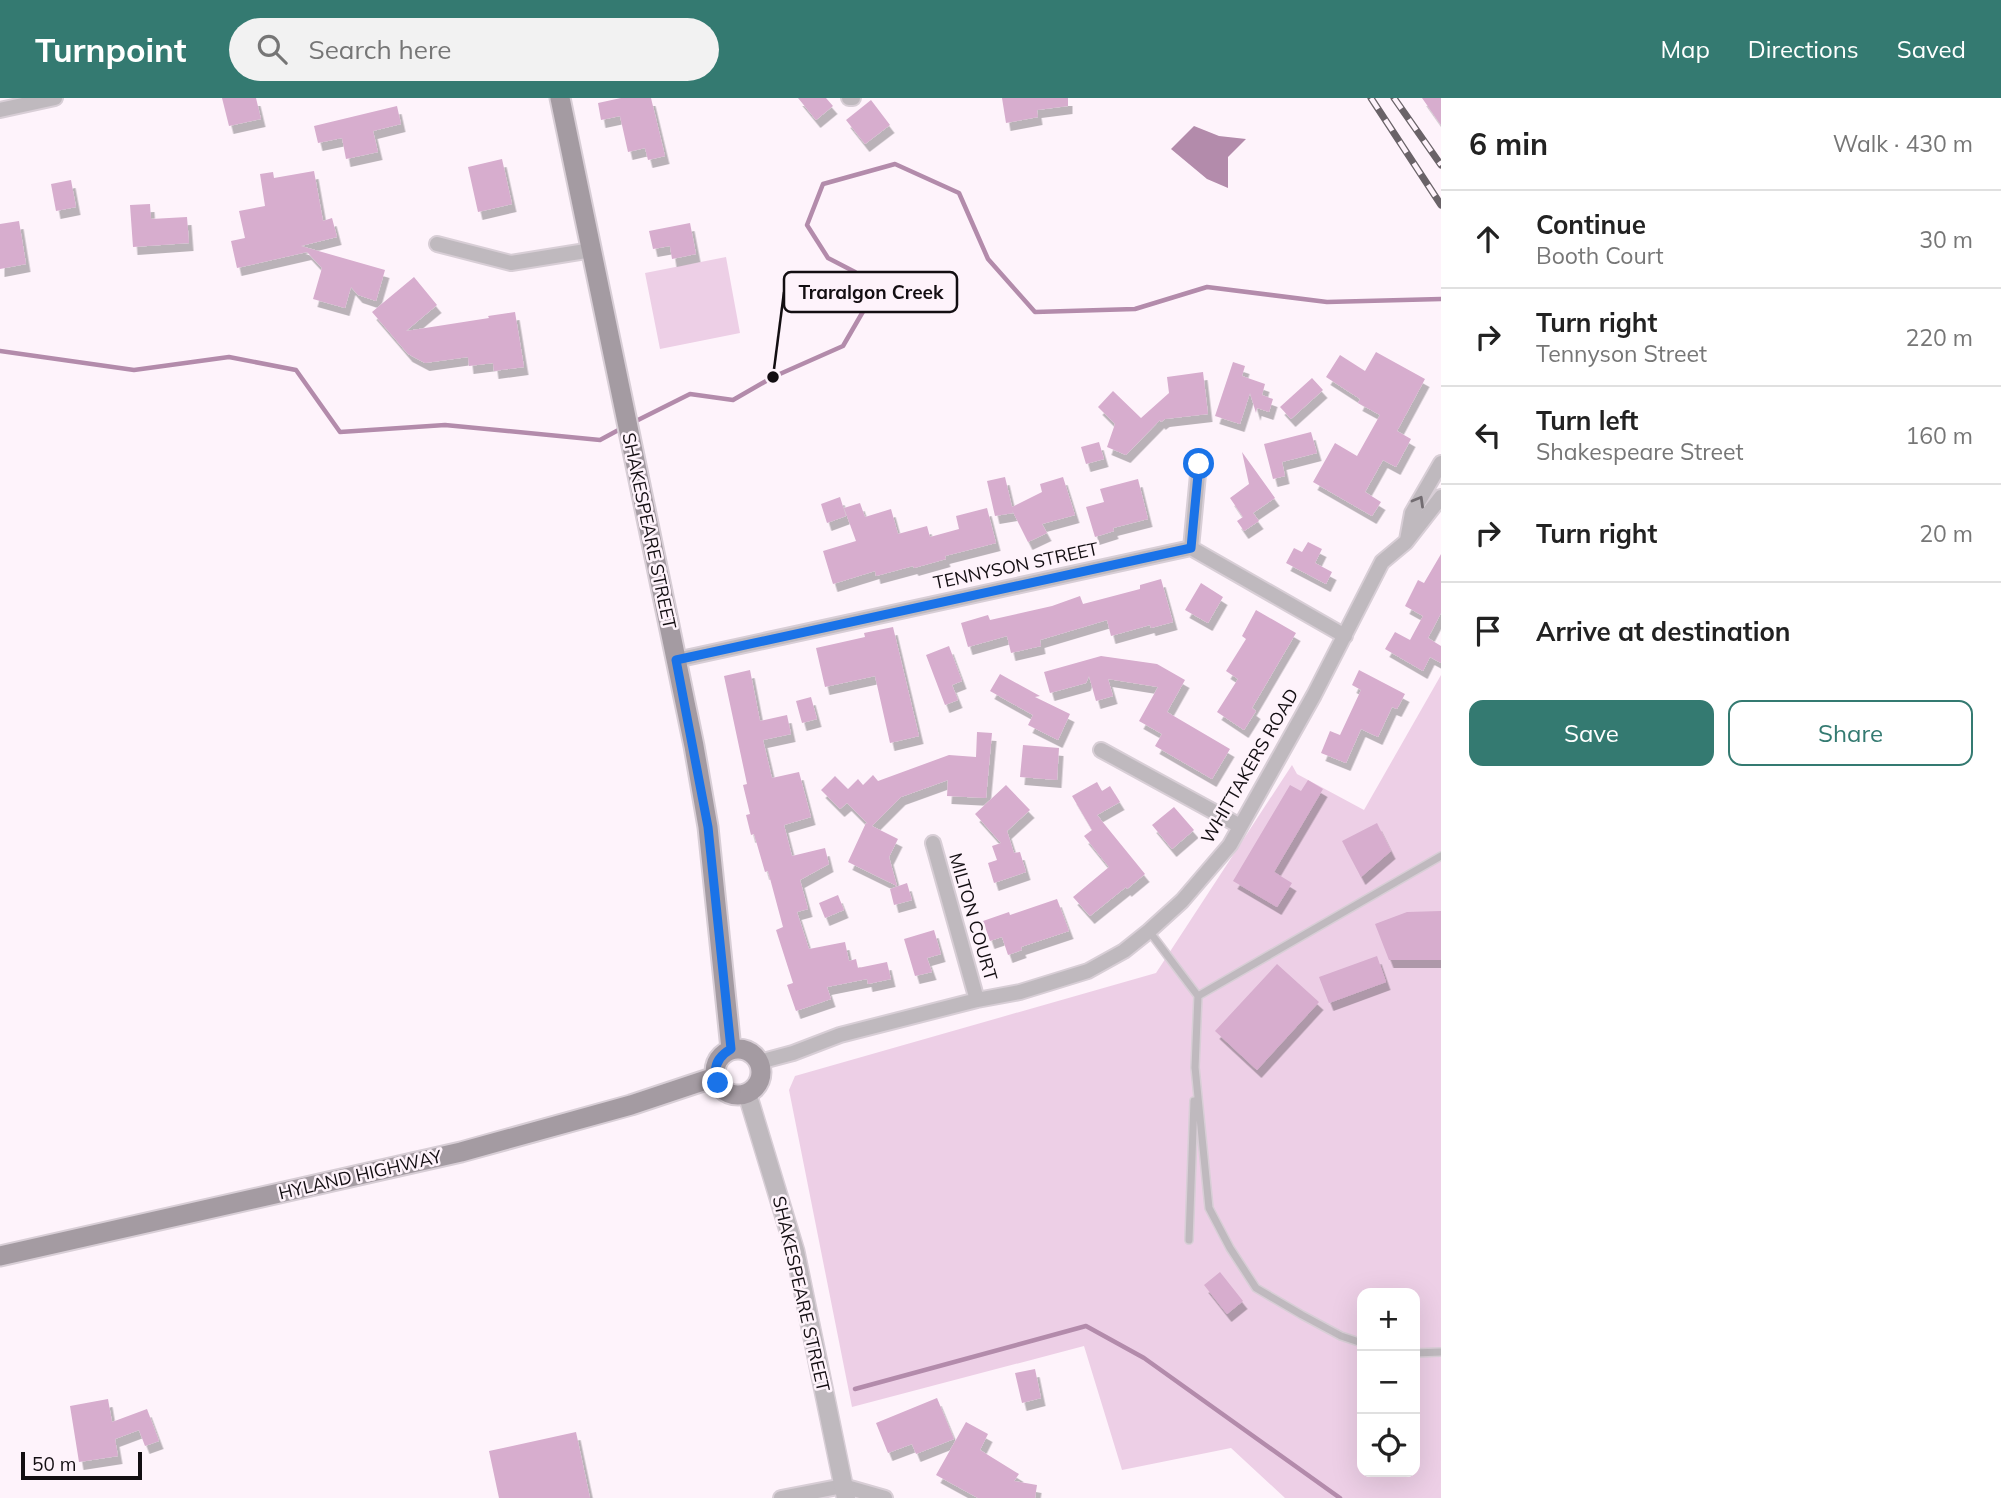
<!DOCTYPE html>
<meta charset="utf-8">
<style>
:root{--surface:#fff;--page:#f2f2f2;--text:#222;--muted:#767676;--line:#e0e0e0;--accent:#347a71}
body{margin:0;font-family:Mulish,sans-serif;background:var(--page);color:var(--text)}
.controls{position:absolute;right:21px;bottom:21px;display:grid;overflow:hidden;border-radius:14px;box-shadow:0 7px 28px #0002}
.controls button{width:63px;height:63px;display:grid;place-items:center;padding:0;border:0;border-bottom:2px solid var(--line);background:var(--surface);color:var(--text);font:35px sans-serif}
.scale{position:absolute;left:21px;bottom:18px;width:121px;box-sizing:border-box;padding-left:7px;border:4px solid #130e12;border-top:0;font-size:19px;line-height:24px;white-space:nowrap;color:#130e12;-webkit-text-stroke:5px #fef3fb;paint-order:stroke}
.stop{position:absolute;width:21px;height:21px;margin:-16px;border:5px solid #1a73e8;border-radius:50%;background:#fff}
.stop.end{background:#1a73e8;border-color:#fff;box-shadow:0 2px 7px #0008}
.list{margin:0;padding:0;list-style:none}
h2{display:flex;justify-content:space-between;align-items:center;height:91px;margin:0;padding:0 28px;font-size:30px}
h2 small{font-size:23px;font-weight:400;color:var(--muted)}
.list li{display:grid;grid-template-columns:46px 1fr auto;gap:21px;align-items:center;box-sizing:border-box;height:98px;padding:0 28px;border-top:2px solid var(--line)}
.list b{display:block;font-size:26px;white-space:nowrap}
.list p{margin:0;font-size:23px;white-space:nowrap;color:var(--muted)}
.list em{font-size:23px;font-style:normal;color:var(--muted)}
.actions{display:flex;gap:14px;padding:21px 28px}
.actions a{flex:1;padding:16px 0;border:2px solid var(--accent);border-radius:14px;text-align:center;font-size:24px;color:var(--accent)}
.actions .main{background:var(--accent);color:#fff}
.icon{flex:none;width:38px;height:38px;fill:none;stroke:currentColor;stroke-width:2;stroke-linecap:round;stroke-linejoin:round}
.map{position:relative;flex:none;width:1441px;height:1400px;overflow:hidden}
header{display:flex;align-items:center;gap:42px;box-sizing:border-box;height:98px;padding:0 35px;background:var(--accent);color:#fff}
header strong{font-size:33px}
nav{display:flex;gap:38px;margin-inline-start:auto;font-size:24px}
.search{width:490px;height:63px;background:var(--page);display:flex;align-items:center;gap:18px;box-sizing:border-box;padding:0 24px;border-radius:38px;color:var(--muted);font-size:26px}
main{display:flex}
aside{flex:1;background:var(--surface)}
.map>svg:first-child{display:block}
</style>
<header>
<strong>Turnpoint</strong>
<div class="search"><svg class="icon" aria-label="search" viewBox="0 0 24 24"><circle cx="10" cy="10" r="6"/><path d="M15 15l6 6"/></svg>Search here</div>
<nav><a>Map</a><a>Directions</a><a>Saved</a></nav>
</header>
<main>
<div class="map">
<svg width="1441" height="1400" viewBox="0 0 1441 1400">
<defs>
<filter id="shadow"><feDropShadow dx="4.5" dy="8" stdDeviation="0" flood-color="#0004"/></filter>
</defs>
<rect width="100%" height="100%" fill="#fef3fb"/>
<path fill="#edcfe6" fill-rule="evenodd" d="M726,159l14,76 -80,16 -15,-76z
M1441,577v823h-156l-54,-50 -109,22 -38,-124 -232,61 -63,-317 6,-14 361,-103 136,-208 5,9 67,36zM1362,1195h53v179h-53z"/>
<path fill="#b38bab" d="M1194,28l25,10 27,3 -18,18v31l-21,-9 -36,-30z"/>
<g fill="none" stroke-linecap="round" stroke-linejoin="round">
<path stroke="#b38bab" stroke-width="4.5" d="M0,253l134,19 95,-13 67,13 44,62 105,-7 155,15 24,-13
M632,325l58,-29 43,6 40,-23 70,-31 29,-50 -17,-24 -27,-14 -21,-33 16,-41 72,-20 64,29 29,66 47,53 100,-3 72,-22 120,15 114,-3
M855,1291l231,-63 58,32 196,140"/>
</g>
<path fill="#d7adce" filter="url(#shadow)" d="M222,0h34l5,21 -32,7z
M621,0h30l14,58 -17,4 -3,-12 -17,4 -8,-36 -19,4 -3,-17z
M798,0h28l7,8 -17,14z
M1002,0h66v8l-31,4 1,7 -32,6z
M1422,0h19v27z
M871,2l19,25 -25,19 -19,-24z
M397,8l4,18 -28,7 5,21 -32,7 -4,-21 -24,5 -4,-17z
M502,61l10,45 -34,8 -10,-45z
M314,73l9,50 9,-3 5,19 -36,9 84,24 -9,31 -18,-6 -7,-8 -6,21 -32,-9 9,-31 -15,-16 -70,16 -6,-27 14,-3 -6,-27 26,-5 -5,-32 13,-2 1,6z
M71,82l5,27 -20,4 -5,-27z
M150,106l1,15 36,-2 2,26 -56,4 -3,-42z
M19,123l7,43 -26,5v-45z
M690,125l6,31 -24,5 -2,-13 -17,3 -4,-18z
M414,179l23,28 -31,26 83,-13 -1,-2 27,-4 9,55 -30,4 -1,-8 -24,3 -1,-9 -43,6 -17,-9 -36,-42z
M1376,254l49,27 -28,52 14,8 -15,28 -13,-7 -18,32 16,10 -9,14 -59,-34 22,-39 22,13 23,-41 -22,-12 2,-4 -34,-22 14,-22 25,16z
M1233,264l12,4 -3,10 23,8 -3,11 11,4 -4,13 -12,-4 -1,5 -6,-20 -10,31 -25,-8z
M1203,274l5,42 -43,5 -4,3 -1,-2 -34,35 -19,-8 8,-23 -17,-17 15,-16 28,27 28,-25 -2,-16z
M1312,280l11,12 -32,29 -11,-12z
M1311,334l6,21 -35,9 3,14 -12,3 -9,-35z
M1099,344l5,17 -18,5 -5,-17z
M1242,354l33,46 -22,15 6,8 -15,10 -7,-10 6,-4 -13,-19 19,-14z
M1005,379l7,30 30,-15 -2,-8 23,-7 12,38 -33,9 5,9 -19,9 -16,-32 1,3 -18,3 -8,-35z
M1138,381l10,40 -35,9 1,3 -19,6 -9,-30 18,-5 -4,-13z
M840,399l6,19 -19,7 -6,-19z
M860,405l5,14 26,-8 7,25 29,-8 3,11 29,-8 -3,-13 31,-8 9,35 -51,13 1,3 -32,9 -1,-2 -37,10 -1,-5 -42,13 -10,-33 33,-10 -12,-33z
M1308,444l14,7 -7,14 17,9 -6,12 -40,-21 8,-15 8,4z
M1441,456v59l-13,25 13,8v17l-11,-6 -7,14 -38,-22 10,-17 15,8 13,-24 -18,-10 13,-26 6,3z
M1161,481l12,43 -22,6 -1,-3 -39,11 -4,-16 -67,20 1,6 -30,7 -4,-17 -39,11 -7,-24 27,-8 2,5 62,-14 28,-10 3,8 57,-15v-4z
M1201,485l22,14 -15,26 -23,-13z
M1256,512l40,23 -44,75 4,3 -12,19 -27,-18 21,-33 -12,-8 20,-32 -4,-3z
M893,529l26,109 -29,7 -15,-67 -50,11 -9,-39 49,-11 -1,-4z
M949,548l13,35 -10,4 6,15 -13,5 -19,-50z
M1101,558l56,8 28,16 -18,32 63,37 -18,30 -57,-33 7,-12 -23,-13 19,-34 -50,-8 5,17 -17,5 -7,-25 -3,7 -36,10 -6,-21z
M750,572l10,51 27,-6 4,19 -28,6 9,38 27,-6 12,45 -27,8 8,31 33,-8 4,16 -29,16 8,29 -11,3 12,37 36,-7 4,19 7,-2 2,9 29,-6 4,17 -23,5 -1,-5 -40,8 4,12 -35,12 -9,-26 6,-2 -17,-53 7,-3 -15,-56 -3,1 -11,-38 -3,1 -5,-20 4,-1 -7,-29 4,-1 -23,-108z
M1359,572l46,24 -8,15 -5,-2 -14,30 -17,-8 -15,34 -25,-10 9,-22 10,4 21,-45 -9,-5z
M1000,576l40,22 -5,1 35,17 -12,26 -30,-15 5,-10 -43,-24z
M811,599l6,22 -15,4 -6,-22z
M977,634l15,1 -6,65 -39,-2 1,-16 -47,17 -29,29 26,13 -9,18 8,29 -49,-24 18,-39 2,1 -21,-21 -7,6 -19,-19 14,-14 13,13 10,-10 5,6 10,-10 5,6 71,-26 27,2z
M1023,647l36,3 -2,32 -37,-3z
M1308,682l15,9 -49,83 18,11 -15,24 -44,-26 57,-96 11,6z
M1097,684l5,9 8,-5 10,16 -23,13 48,59 -18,15 -1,-2 -36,29 -17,-19 36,-30 -25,-31 8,-6 -20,-34z
M1006,687l24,25 -23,21 7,22 6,-1 6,20 -32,11 -6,-20 9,-3 -5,-14 9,-3 -26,-29z
M1174,709l20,23 -22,19 -20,-24z
M1377,725l14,28 -30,26 -19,-36z
M907,785l5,17 -18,5 -4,-16z
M838,797l6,15 -19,8 -6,-15z
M1057,801l12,32 -48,16 1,3 -14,5 -6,-18 -12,4 -7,-20 26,-9 1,3z
M1441,813v49h-52l-14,-36 32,-12z
M934,832l7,24 -14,4 5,14 -17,4 -11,-37z
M1377,858l9,26 -57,21 -10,-26z
M1277,866l42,38 -62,68 -42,-39z
M1220,1174l23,29 -16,13 -23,-29z
M1035,1271l6,29 -19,5 -7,-30z
M937,1300l17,41 -38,15 -4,-10 -24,9 -12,-30z
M108,1301l4,23 35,-13 12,32 -14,5 -6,-16 -24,9 3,17 -39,6 -9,-56z
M966,1324l22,12 -8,16 39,24 -5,7 23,4 -2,13h-57l-42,-23z
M576,1334l14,66h-91l-10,-47z"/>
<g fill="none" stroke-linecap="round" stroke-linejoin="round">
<g stroke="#d8ced6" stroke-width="10">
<path id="service" d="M1149,833l49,65 -3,72
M1198,898l243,-140
M1195,969l14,141 21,40 26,40 46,27 39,21 21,7
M1189,1142l5,-139
M1415,1255l26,-1"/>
</g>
<g stroke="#d8ced6" stroke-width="18">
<path id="minor" d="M849,0h4
M0,12l55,-12
M437,146l74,19 81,-13
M1407,442l5,-27 29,-50
M1191,450l8,-84
M676,562l515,-112 154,88
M1101,652l139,76
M933,745l44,157
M759,964l34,-9 47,-18 137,-35 43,-8 68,-21 36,-20 25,-20 33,-30 48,-56 84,-150 68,-133 24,-20 35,-45
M781,1400l62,-12 42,12"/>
</g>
<g stroke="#d8ced6" stroke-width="21">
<path id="tertiary" d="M747,995l48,158 51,247"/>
</g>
<g stroke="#d8ced6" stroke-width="23">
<path id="secondary" d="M560,0l134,648 14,81 23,222
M715 974a23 23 0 1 1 46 0a23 23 0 1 1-46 0Z
M0,1158l461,-104 170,-47 84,-28"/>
</g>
<use href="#service" stroke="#bfb9be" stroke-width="7"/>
<use href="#minor" stroke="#bfb9be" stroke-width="14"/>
<use href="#tertiary" stroke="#bfb9be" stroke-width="18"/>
<use href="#secondary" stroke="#a49ba2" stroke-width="19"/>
<g stroke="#6a6368" stroke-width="7">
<path id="rail" d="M1371,0l70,107
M1394,0l47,67"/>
</g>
<use href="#rail" stroke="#fef3fb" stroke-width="4.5" stroke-dasharray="13" stroke-linecap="butt"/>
</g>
<defs><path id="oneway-chevron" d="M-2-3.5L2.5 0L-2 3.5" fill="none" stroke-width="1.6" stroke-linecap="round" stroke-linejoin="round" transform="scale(1.75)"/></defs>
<use stroke="#726c71" href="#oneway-chevron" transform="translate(1419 403) rotate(-60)"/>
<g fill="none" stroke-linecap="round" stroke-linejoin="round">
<path stroke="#1a73e8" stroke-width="9" d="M718,985c-6,-15 -1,-26 13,-34l-23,-222 -32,-167 515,-112 8,-84"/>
</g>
<g text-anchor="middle" stroke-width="5" stroke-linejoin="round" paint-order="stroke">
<g font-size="18" fill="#130e12" stroke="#fef3fb">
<text transform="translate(649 433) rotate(78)" y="6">SHAKESPEARE STREET</text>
<text transform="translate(1016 468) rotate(-12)" y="6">TENNYSON STREET</text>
<text transform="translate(1250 668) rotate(-60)" y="6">WHITTAKERS ROAD</text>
<text transform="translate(973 819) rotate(74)" y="6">MILTON COURT</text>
<text transform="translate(360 1077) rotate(-13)" y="6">HYLAND HIGHWAY</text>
<text transform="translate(801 1196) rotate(77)" y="6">SHAKESPEARE STREET</text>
</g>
</g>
<path fill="none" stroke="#130e12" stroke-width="2.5" d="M773 279L784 194"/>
<circle fill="#130e12" stroke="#fef3fb" stroke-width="2.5" cx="773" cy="279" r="7"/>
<rect fill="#fef3fb" stroke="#130e12" stroke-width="2.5" x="784" y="174" width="173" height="40" rx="7"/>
<g font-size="19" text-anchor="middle" font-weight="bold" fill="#130e12">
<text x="871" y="201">Traralgon Creek</text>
</g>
</svg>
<div class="controls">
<button>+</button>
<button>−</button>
<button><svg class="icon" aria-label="locate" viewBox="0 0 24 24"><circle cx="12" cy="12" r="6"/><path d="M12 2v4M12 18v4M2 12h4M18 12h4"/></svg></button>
</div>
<div class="scale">50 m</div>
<div class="stop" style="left:1199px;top:366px"></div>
<div class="stop end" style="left:718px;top:985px"></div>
</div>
<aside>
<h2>6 min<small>Walk · 430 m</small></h2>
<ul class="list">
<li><svg class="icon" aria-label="ahead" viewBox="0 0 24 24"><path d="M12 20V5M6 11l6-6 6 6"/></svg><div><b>Continue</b><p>Booth Court</p></div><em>30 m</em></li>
<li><svg class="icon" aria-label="right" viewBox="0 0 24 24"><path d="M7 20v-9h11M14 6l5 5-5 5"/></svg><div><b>Turn right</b><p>Tennyson Street</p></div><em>220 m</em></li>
<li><svg class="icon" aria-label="left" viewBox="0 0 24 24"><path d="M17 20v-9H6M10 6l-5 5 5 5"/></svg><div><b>Turn left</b><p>Shakespeare Street</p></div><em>160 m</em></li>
<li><svg class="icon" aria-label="right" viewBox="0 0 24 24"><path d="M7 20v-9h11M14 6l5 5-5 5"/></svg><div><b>Turn right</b></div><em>20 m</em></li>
<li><svg class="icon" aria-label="arrive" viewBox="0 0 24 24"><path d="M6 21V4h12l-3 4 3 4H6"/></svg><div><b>Arrive at destination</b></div></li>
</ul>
<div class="actions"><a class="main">Save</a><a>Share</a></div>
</aside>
</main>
